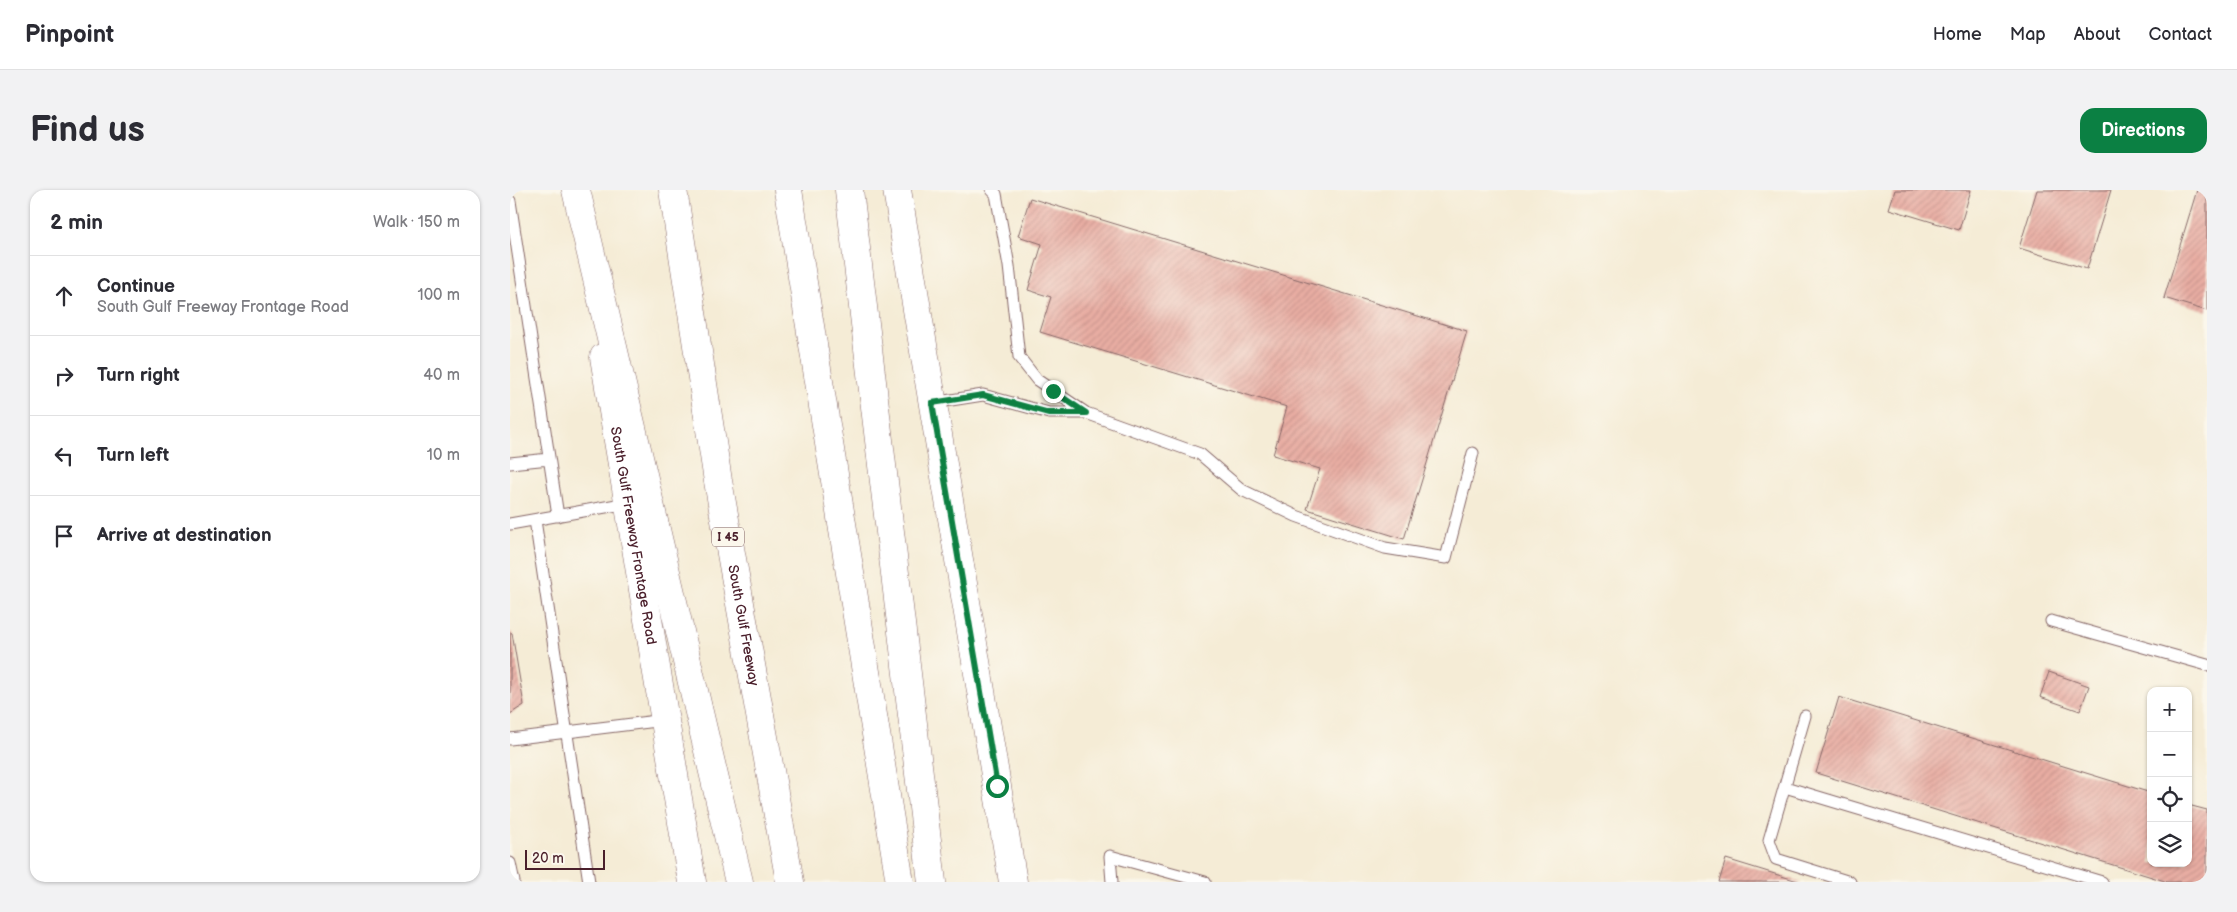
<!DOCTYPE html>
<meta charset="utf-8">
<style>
:root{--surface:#fff;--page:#f2f2f3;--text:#2b2b33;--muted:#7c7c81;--line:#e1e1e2;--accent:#0b8043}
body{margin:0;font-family:"Balsamiq Sans",sans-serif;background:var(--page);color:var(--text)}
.controls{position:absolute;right:15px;bottom:15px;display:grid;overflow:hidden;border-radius:10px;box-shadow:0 1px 4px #0004}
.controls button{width:45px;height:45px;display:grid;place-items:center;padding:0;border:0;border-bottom:1px solid var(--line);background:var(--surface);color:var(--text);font:25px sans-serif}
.scale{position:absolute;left:15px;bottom:12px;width:80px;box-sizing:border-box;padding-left:5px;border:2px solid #4a1f2b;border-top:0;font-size:14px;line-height:18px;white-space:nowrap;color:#4a1f2b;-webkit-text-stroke:4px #fbf7ec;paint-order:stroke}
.stop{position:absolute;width:15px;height:15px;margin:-11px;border:4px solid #0b8043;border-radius:50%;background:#fff}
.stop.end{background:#0b8043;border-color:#fff;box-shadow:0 1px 5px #0008}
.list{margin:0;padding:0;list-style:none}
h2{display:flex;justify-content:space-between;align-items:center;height:65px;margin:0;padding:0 20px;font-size:21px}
h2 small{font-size:16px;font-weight:400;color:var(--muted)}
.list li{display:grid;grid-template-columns:32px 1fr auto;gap:15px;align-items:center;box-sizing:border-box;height:80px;padding:0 20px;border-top:1px solid var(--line)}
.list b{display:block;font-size:19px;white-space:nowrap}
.list p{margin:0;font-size:16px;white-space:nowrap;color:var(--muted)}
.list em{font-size:16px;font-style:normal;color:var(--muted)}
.icon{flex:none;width:28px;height:28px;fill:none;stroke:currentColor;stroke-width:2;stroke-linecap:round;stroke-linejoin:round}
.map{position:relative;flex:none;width:1697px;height:692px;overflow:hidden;border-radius:15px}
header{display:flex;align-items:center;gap:30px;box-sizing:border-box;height:70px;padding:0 25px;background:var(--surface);border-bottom:1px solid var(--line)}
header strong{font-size:24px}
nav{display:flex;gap:28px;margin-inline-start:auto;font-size:18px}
.intro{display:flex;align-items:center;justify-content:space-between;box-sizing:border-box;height:120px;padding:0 30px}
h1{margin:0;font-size:35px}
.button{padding:12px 22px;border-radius:15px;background:var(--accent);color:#fff;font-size:18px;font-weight:700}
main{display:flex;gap:30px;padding:0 30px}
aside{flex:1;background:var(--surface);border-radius:15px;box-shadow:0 1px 4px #0004}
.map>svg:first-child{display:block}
</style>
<header>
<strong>Pinpoint</strong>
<nav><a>Home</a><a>Map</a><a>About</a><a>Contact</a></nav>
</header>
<div class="intro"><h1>Find us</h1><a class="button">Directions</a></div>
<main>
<aside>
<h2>2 min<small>Walk · 150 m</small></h2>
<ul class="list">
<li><svg class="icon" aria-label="ahead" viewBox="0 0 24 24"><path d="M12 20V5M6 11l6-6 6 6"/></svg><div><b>Continue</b><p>South Gulf Freeway Frontage Road</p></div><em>100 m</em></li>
<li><svg class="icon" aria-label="right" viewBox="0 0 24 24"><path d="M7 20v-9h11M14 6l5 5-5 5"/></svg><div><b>Turn right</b></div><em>40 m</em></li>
<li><svg class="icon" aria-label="left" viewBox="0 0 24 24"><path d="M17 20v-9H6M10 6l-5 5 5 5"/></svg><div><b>Turn left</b></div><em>10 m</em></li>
<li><svg class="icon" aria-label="arrive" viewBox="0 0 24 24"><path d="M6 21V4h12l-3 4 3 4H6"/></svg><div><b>Arrive at destination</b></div></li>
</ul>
</aside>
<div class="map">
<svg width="1697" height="692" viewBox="0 0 1697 692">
<defs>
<pattern id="building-hatch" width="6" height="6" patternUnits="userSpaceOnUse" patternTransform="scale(1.25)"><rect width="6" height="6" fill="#e8ada3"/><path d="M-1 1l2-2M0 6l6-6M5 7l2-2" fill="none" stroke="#c8948c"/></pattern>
</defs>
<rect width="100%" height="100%" fill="#fbf7ec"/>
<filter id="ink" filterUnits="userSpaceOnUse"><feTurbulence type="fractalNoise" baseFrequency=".02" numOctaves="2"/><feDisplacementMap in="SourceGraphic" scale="10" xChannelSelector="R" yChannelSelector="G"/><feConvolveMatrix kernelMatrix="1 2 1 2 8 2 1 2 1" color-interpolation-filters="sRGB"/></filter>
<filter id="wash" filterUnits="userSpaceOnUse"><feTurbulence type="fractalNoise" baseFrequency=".0096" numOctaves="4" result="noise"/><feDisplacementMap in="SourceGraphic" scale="20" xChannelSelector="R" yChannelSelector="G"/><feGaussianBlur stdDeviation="1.12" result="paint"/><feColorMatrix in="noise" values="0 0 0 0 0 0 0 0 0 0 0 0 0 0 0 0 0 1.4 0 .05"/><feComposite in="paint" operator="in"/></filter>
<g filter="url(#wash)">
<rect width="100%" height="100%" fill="#f5ecd6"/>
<g id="blocks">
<path fill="url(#building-hatch)" d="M1385,0h76l-12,40 -70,-21z
M1527,0h74l-24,79 -68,-21z
M1687,0h10v121l-43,-13z
M520,8l437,133 -63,208 -97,-30 13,-40 -47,-14 14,-48 -247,-75 11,-35 -23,-7 14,-46 -24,-8z
M0,442l2,1 12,72 -14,9z
M1539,482l40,14 -9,25 -40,-14z
M1329,507l312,96v70h37v-58l19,5v72h-39l-352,-109z
M1216,669l75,23h-82z"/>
</g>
</g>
<g filter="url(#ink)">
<use href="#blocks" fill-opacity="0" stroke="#866767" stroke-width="1"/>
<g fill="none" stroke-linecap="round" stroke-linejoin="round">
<g stroke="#866767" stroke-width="13">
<path id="service" d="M482,0l4,4 13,72 10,91 18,23 49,33 114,41 42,36 54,26 89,32 61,10 27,-105
M0,11l48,315
M422,213l51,-8 66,18h36
M0,273l39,-4
M25,330l54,362
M0,334l118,-21
M1541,431l156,44
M1295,526l-36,124 7,19 74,23
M0,549l155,-19
M1275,597l317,95
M0,673l4,19
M602,692l-2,-26 95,26"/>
</g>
<g stroke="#866767" stroke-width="29">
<g id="secondary">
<path d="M387,0l116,692"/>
<path id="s1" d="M94,167l88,525"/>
</g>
</g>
<g stroke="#866767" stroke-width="29">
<g id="motorway">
<path d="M66,0l163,692"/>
<path id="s2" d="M163,0l45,291 72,401"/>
<path d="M278,0l112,692"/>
<path d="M339,0l83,692"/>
</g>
</g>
<use href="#service" stroke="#fff" stroke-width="11"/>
<use href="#secondary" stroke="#fff" stroke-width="28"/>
<use href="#motorway" stroke="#fff" stroke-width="28"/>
</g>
</g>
<g fill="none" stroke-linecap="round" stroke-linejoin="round" filter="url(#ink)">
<path stroke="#0b8043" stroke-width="6" d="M487,596l-65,-383 51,-8 66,18h37l-33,-22"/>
</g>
<g text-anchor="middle" stroke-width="5" stroke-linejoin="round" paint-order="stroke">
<rect fill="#fbf7ec" stroke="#7f6065" stroke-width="1" x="202" y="337.5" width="32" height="19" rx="4"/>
<g font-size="12" font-weight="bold" fill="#4a1f2b">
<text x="218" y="351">I 45</text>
</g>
<g font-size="14" fill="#4a1f2b" stroke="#fbf7ec">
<text dy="5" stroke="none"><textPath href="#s1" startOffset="181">South Gulf Freeway Frontage Road</textPath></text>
<text dy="5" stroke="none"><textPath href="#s2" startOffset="441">South Gulf Freeway</textPath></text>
</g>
</g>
</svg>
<div class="controls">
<button>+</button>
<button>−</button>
<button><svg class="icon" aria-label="locate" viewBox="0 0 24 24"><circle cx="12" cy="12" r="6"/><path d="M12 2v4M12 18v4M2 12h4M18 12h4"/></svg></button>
<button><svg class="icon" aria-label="layers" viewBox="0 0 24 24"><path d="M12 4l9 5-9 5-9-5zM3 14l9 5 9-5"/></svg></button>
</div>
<div class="scale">20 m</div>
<div class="stop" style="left:487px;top:596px"></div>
<div class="stop end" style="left:543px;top:201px"></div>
</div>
</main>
